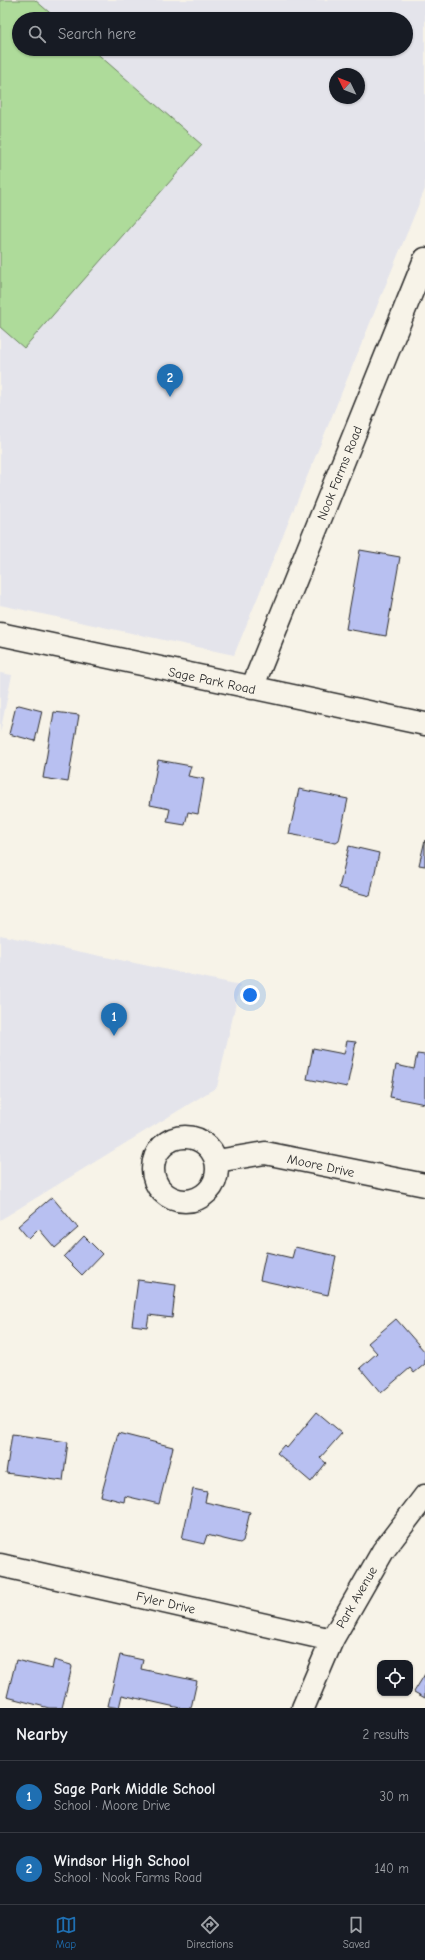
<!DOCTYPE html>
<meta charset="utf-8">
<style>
:root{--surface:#171b24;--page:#20242c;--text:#f1f3f6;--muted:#9ea1a6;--line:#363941;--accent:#1f6fb2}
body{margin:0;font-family:"Comic Neue",sans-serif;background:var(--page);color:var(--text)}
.controls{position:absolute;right:12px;bottom:12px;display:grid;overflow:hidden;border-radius:8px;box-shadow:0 1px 3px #0004}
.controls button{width:36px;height:36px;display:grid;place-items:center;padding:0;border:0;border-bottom:1px solid var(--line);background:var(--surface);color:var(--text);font:20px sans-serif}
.compass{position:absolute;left:329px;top:68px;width:36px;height:36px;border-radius:50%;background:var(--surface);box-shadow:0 1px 3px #0004;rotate:313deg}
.you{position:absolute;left:250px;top:995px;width:14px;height:14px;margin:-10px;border:3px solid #fff;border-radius:50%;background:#1a73e8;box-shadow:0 0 0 6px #1a73e833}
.badge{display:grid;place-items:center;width:26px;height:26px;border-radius:50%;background:var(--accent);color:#fff;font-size:13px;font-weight:700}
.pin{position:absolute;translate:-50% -33px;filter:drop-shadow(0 1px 2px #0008)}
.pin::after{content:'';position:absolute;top:21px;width:14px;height:12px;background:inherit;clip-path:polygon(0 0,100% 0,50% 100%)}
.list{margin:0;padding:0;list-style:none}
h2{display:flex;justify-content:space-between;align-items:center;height:52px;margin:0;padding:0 16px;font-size:17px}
h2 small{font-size:13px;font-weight:400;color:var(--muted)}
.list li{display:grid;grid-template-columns:26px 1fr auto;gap:12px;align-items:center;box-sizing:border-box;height:72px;padding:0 16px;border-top:1px solid var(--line)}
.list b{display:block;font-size:15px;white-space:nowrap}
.list p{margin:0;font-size:13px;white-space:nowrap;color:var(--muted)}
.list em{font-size:13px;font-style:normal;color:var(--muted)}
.icon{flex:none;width:22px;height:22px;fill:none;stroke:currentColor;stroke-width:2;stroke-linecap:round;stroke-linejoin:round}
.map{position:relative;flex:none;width:425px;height:1708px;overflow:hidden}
.search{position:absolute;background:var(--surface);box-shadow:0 1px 3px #0004;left:12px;right:12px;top:12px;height:44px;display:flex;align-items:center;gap:10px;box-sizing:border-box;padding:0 14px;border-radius:22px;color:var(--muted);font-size:15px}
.sheet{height:196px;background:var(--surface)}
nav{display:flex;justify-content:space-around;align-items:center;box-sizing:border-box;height:56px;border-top:1px solid var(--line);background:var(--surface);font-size:11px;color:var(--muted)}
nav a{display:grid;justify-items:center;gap:2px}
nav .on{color:var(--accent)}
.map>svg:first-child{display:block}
</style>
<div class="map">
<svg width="425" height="1708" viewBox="0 0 425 1708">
<rect width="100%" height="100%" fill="#f7f3e8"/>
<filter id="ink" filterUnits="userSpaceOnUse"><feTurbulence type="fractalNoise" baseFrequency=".025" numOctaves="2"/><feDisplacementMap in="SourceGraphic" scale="8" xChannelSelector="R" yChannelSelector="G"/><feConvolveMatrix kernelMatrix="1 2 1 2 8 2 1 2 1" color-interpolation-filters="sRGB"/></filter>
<g filter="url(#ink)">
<path fill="#e4e4eb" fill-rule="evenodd" d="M0,0h425v189l-191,466 -234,-50zM19,19h387v30h-387zM335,74h24v24h-24z
M0,673l12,2 -12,58z
M0,935l240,50 -23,102 -217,133z"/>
<path fill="#aedb9a" stroke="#6c8362" d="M0,0h35l22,19h-38v30h73l110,96 -178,203 -24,-21z"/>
<path fill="#b8c0f1" stroke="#2b2b2b" d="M360,550l40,7 -14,79 -40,-7z
M19,705l23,6 -7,30 -26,-7 7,-28z
M54,712l25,3 -11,67 -25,-4z
M158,760l33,6 -3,10 16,3 -6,35 -10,-2 -3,13 -18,-3 3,-13 -20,-4z
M299,789l49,10 -9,42 -3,2 -47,-9z
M425,840v26l-6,-1z
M349,846l30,7 -9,43 -31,-8z
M347,1041l9,1 -9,45 -40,-8 6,-31 31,6z
M417,1054l8,1v49l-35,-7 6,-32 18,4z
M52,1197l26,31 -23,20 -16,-19 -10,10 -11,-13z
M84,1236l18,18 -20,21 -18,-18z
M295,1247l41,9 -8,39 -68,-15 6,-28 26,6z
M138,1280l38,5 -4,33 -23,-3 -2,12 -15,-2z
M396,1319l29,33v12l-11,9 -4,-5 -29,25 -21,-25 17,-15 -9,-10z
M317,1412l25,21 -22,25 6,5 -15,19 -34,-29 7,-8 3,3z
M118,1433l55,14 -14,57 -34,-8 -1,6 -23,-6z
M12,1434l56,8 -5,39 -57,-8z
M193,1489l14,3 -2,10 45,10 -7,29 -3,2 -33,-8 -3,9 -22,-5z
M120,1655l23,5 -2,9 56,12 -6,27h-11l-58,-13 -3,13 -11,-2z
M16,1660l36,9 2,-9 17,5 1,2 -10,41h-13l-42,-11z
M425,1674v24l-11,-6z"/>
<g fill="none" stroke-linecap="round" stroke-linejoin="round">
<g stroke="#2b2b2b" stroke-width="25">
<path id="minor" d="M0,634l425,90
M252,688l173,-429
M153 1169a32 32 0 1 1 64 0a32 32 0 1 1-64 0Z
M217,1161l48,-8 160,32
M0,1565l332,75"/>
</g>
<g stroke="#2b2b2b" stroke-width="25">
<path id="major" d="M303,1708l29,-68 51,-89 42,-55"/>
</g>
<use href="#minor" stroke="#f7f3e8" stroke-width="22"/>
<use href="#major" stroke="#f7f3e8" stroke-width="22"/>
</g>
</g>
<g text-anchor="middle" stroke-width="3.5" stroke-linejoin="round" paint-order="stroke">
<g font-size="13" fill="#2b2b2b" stroke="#f7f3e8">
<text transform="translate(339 473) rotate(-68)" y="5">Nook Farms Road</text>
<text transform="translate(212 680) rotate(12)" y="5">Sage Park Road</text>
<text transform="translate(321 1165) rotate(12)" y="5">Moore Drive</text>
<text transform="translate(356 1597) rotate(-60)" y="5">Park Avenue</text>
<text transform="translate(166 1602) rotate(13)" y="5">Fyler Drive</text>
</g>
</g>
</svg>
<div class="controls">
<button><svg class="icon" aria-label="locate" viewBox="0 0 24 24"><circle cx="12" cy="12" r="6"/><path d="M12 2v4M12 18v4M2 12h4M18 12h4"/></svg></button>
</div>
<svg class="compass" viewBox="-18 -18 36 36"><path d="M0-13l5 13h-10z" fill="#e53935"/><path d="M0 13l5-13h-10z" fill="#9ea1a6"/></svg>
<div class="you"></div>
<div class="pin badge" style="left:114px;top:1036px">1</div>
<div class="pin badge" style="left:170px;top:397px">2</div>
<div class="search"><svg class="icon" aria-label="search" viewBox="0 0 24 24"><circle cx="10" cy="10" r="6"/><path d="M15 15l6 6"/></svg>Search here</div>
</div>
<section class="sheet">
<h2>Nearby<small>2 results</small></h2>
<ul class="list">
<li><span class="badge">1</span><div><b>Sage Park Middle School</b><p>School · Moore Drive</p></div><em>30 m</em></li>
<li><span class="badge">2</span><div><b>Windsor High School</b><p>School · Nook Farms Road</p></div><em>140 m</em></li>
</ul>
</section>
<nav>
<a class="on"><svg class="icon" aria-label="map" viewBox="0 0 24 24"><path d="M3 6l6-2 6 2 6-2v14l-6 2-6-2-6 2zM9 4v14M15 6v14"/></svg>Map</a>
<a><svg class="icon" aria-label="directions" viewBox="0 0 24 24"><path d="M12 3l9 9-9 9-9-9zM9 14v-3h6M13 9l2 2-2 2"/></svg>Directions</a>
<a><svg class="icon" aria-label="saved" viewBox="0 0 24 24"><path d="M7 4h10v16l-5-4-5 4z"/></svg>Saved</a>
</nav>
